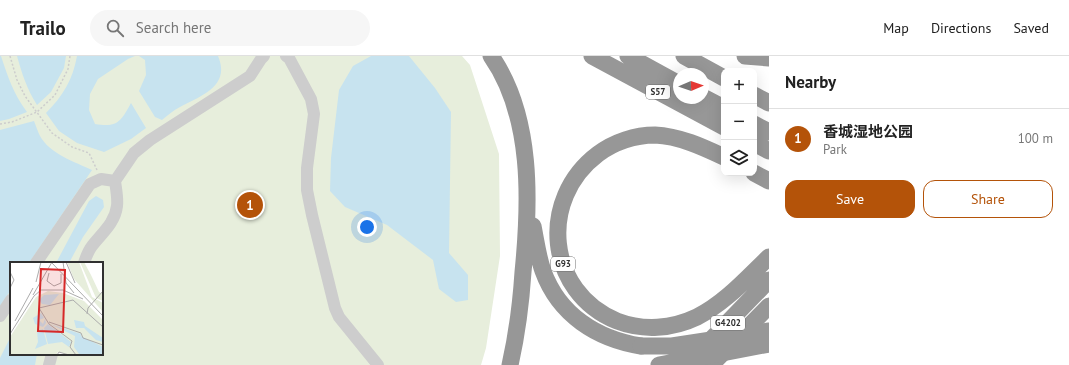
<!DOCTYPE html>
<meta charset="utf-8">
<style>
:root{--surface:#fff;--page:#f6f6f6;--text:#222;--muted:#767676;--line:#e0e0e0;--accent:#b45309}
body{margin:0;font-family:"PT Sans","Noto Sans SC",sans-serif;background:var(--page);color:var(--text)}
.controls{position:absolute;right:12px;top:12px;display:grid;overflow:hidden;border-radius:8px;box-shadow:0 4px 16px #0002}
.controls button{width:36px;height:36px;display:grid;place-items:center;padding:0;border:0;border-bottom:1px solid var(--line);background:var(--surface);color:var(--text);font:20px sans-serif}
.compass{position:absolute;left:673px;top:12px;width:36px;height:36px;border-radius:50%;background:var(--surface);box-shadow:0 4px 16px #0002;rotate:88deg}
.you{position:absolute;left:367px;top:171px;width:14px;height:14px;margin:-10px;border:3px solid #fff;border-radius:50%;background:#1a73e8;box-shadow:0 0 0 6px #1a73e833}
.badge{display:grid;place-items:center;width:26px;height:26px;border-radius:50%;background:var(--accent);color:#fff;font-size:13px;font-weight:700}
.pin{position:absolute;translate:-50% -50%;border:2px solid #fff;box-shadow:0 1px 4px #0006}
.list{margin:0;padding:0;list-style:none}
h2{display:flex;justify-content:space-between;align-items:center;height:52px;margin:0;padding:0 16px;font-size:17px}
h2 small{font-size:13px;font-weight:400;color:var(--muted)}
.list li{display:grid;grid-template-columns:26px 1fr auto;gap:12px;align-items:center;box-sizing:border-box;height:60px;padding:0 16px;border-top:1px solid var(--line)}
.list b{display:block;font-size:15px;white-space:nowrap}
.list p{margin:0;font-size:13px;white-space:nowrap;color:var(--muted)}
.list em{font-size:13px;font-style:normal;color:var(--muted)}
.actions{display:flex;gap:8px;padding:12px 16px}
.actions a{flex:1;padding:9px 0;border:1px solid var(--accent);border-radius:12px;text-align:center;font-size:14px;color:var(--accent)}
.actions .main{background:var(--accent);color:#fff}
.icon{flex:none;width:22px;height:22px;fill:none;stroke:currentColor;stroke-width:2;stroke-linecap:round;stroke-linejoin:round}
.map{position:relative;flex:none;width:769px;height:309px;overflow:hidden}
header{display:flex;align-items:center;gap:24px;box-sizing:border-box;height:56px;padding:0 20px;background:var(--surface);border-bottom:1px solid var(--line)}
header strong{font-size:19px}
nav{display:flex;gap:22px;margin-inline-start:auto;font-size:14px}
.search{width:280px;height:36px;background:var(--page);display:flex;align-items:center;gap:10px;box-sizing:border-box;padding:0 14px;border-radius:22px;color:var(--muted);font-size:15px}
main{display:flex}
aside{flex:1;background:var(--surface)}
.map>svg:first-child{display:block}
</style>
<header>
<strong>Trailo</strong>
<div class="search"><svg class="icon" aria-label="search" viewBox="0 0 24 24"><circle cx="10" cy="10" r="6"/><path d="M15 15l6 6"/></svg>Search here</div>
<nav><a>Map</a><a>Directions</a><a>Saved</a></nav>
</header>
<main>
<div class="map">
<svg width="769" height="309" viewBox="0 0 769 309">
<rect width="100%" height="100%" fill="#fff"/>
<path fill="#e7eedc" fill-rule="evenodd" d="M0,0h462l8,9 29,89 1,102 -14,92 -5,17h-481zM11,207h91v91h-91z"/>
<path fill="#c7e3ef" d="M0,0h1c7,21 12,37 26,56l-18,7 -9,2z
M17,0h49l-2,12 -13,24 -14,13c-10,-16 -15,-31 -20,-49z
M77,0h58l-7,3 -30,20 -8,15 -1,16 6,14c23,4 26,-3 36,-21l15,25 -15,11 -27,13 -27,-9 -18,-12 -13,-18c17,-17 27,-34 31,-57z
M139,0h79c13,30 -17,40 -38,51 -6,3 -12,8 -18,13l-7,-3 -16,-26 7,-16 -1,-15z
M371,0h38l26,32 16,24 -2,141 19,22v25l-12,2 -17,-13 -6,-29 -46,-35 -42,-18 -15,-16 1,-33 8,-68 14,-24z
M34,65c2,5 4,11 6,15 10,18 35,26 52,34l-63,93h-18v27l-11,16v-176z
M96,140l7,4 1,7 -21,30 -14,26h-13l33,-62z
M11,280v18h26l-2,11h-35v-7z"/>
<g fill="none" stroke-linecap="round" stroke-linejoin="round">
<path stroke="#cdcdcd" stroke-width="1.5" stroke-dasharray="2 2" stroke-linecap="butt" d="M10,0l7,24 8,16 27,37 20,14 17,6 8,17
M0,68l12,-2 25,-10 18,-17 13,-26 2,-13"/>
<path stroke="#cdcdcd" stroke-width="12" d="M286,0l3,2 22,41 3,15 -7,54v22l5,25 23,93 4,9 39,48
M36,207l54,-79 11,-5 14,2 19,-28 16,-13 100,-64 11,-17 3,-3
M84,207c2,-6 4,-12 8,-17 10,-13 23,-23 25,-40 1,-8 -1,-17 -2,-25
M0,260l11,-16
M49,309l3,-11"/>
<path stroke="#979797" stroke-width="17" d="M491,0c42,60 39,146 32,216 -2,31 -6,62 -13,93
M592,0l132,71
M628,0l51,28
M684,0l40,22
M745,0l24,2
M754,39l15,8
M703,41l21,11
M754,68l15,8
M754,87l15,8
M724,101c-21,-10 -45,-21 -69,-22 -20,0 -41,7 -57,19 -60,45 -52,138 19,167 26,10 55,8 80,-4 28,-14 50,-39 72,-60
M754,117l15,8
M533,170c3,15 5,31 10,45 16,44 54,68 98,75
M705,290l64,-66
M711,309l58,-59"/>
<path stroke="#979797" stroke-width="17" d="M641,290h31l97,-15
M659,309l110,-21"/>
</g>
<g text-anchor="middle" stroke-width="4" stroke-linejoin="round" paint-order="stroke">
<g fill="#fff" stroke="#6e6e6e" stroke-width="1">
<rect x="646" y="29" width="24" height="14" rx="3"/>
<rect x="551" y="201" width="24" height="14" rx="3"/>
<rect x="711" y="260" width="34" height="14" rx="3"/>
</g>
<g font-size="9" font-weight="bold" fill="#303030">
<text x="658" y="39">S57</text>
<text x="563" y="211">G93</text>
<text x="728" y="270">G4202</text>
</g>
</g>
<g transform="translate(10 206)">
<rect width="93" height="93" fill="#fff"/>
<path d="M57,0h12l13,35 11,6v9l-29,-33zM70,0h4l7,13 8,17 4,2v7l-7,-3zM38,29l15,2 21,8 19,19v35h-33l-12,-3 -2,3h-46v-18l26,-40z" fill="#e7eedc"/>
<path d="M49,32l-9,11 -8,-1 -3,-4 5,-5zM31,51l3,5 -5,2 4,4 2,-5 1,4 -3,4 -8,-3 -2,-6zM64,58l10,2 1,4 18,12v4l-7,-2 -12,-12h-8zM38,62l23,18 -2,5 -7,-5 -14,2 -4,-16zM40,62l31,10v2l22,11v8l-24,-1 -5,-7 1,-11zM33,67l4,15 -12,5 3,-7 -1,-11z" fill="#c7e3ef"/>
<path fill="none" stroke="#acacac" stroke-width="1" d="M41,0l52,54M53,0l3,21 8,10M56,0l9,21M0,10l4,8 -4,8M39,11l-2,8 7,5 7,-3v-9M26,20l5,-20M23,33l19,-33M77,52l1,-6 15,-17M5,59l18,-33M39,60l32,11 2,5 20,7M0,72l24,-38 7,-6h22l20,9M47,93l2,-3 10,3M66,93l-6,-8 2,-6 -23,-17 -10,-16 34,-8 30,27"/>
<path fill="#d62828" fill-opacity="0.15" stroke="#d62828" stroke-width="2" d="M31,7l24,1 -2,62 -25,-1z"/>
<rect width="93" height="93" fill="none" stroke="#303030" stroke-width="2"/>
</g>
</svg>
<div class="controls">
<button>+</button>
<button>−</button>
<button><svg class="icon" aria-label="layers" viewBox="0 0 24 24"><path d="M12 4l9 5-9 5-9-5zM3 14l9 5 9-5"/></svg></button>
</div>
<svg class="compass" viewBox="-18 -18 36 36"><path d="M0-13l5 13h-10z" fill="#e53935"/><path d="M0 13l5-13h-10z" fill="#767676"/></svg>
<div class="you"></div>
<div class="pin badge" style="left:250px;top:149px">1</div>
</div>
<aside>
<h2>Nearby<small></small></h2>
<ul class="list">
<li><span class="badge">1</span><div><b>香城湿地公园</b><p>Park</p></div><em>100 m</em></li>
</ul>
<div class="actions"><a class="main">Save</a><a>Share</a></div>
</aside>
</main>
